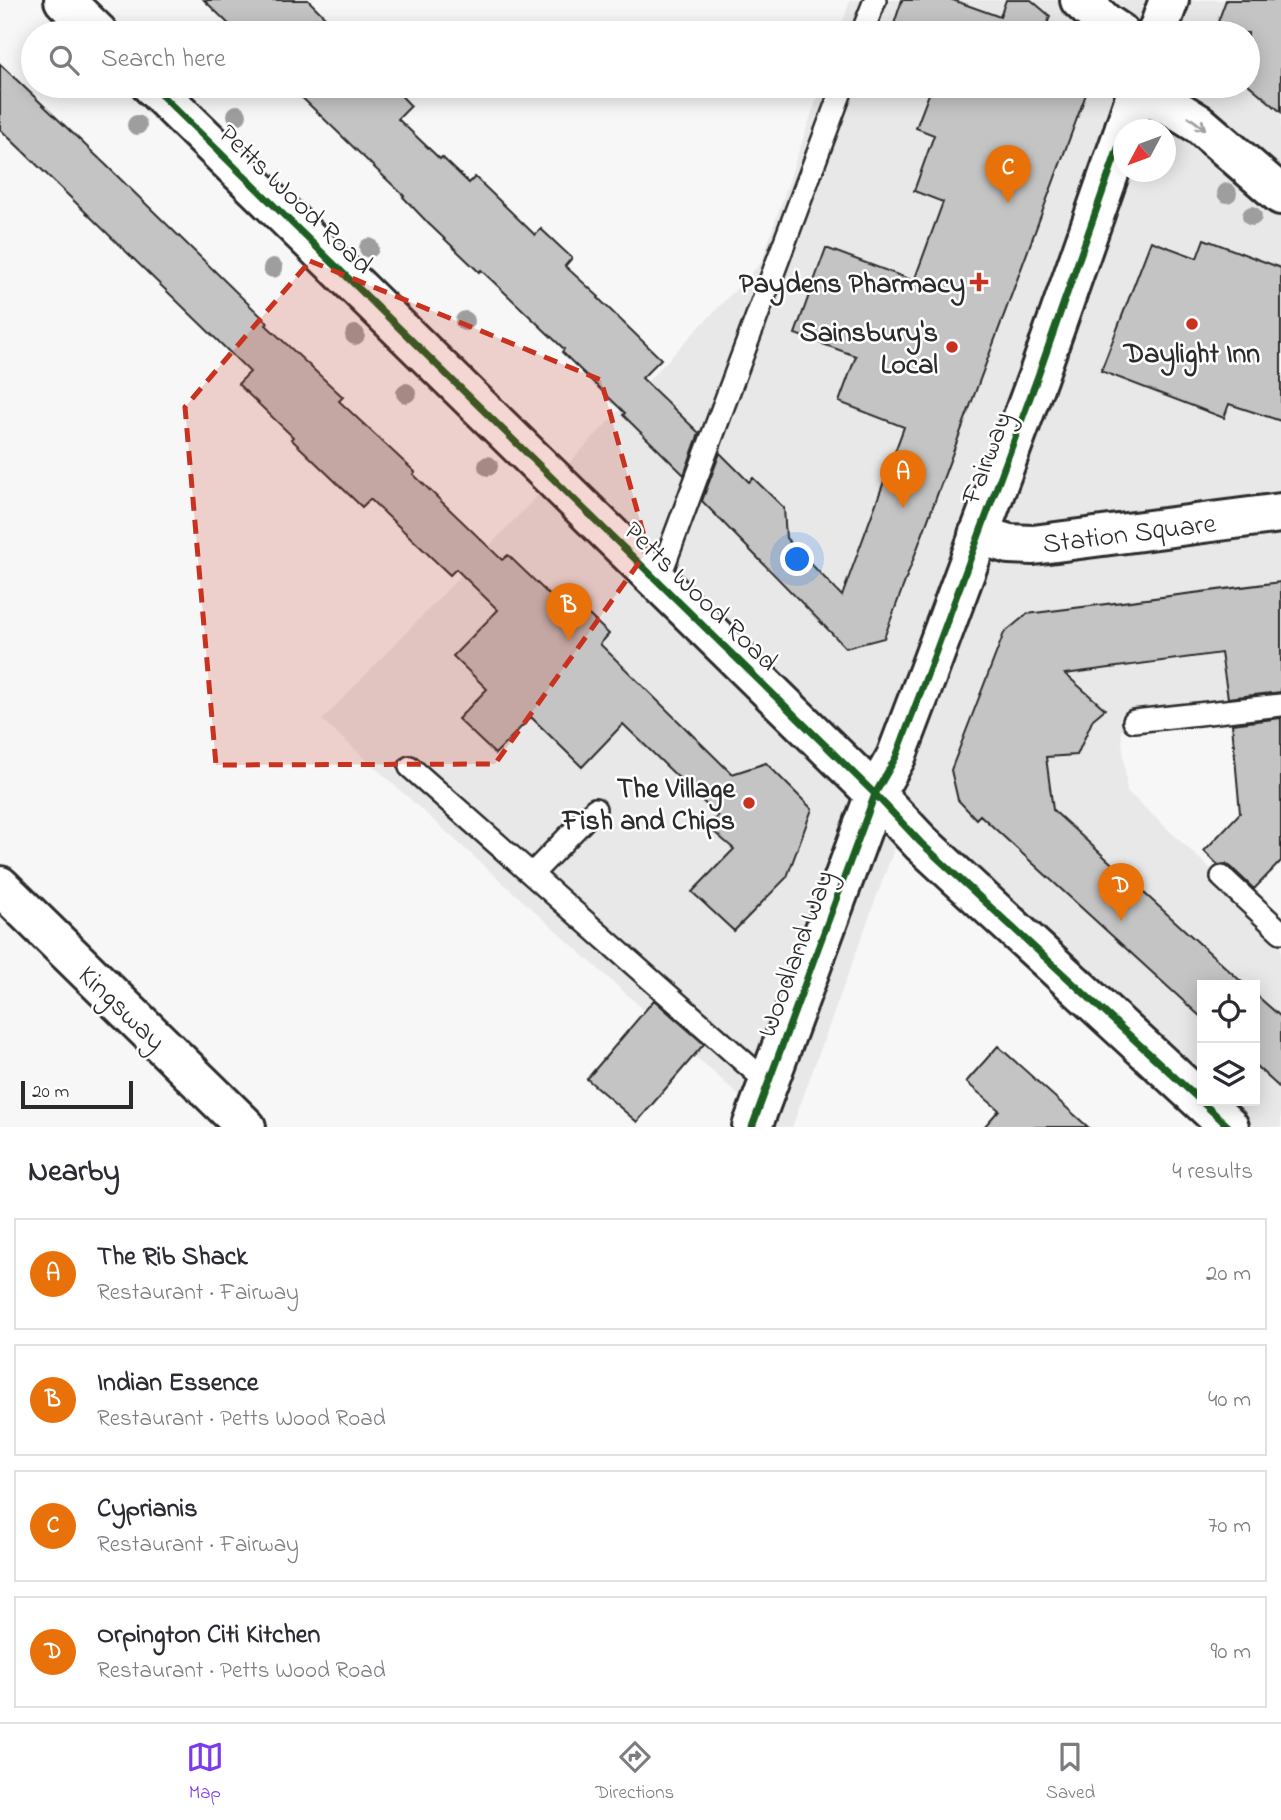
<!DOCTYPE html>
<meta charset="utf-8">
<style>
:root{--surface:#fff;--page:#f7f7f7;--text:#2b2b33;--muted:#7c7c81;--line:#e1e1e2;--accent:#7c3aed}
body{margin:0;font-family:"Indie Flower",sans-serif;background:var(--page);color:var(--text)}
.controls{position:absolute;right:21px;bottom:21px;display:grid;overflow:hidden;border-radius:0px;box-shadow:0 4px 18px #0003}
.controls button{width:63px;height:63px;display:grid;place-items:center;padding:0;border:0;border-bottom:2px solid var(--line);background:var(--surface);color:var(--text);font:35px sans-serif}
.compass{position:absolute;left:1113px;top:119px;width:63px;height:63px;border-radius:50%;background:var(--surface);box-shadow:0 4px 18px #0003;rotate:229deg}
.scale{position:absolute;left:21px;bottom:18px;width:112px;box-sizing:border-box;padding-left:7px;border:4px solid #2b2b2b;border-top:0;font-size:19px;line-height:24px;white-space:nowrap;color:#2b2b2b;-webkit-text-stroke:5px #fff;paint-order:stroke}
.you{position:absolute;left:798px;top:560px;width:24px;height:24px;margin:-18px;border:5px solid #fff;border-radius:50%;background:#1a73e8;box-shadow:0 0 0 10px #1a73e833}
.badge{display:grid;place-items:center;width:46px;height:46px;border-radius:50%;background:var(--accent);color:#fff;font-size:23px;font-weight:700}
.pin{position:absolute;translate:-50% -58px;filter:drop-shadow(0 2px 4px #0008)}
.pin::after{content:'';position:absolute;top:37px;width:24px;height:21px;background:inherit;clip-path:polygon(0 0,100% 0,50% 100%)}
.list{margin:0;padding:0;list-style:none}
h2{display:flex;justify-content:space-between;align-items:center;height:91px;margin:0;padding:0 28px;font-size:30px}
h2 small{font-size:23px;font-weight:400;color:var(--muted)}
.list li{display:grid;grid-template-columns:46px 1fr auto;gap:21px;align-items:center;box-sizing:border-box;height:112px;margin:0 14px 14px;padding:0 14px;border:2px solid var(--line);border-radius:0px}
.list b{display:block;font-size:26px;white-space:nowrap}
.list p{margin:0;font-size:23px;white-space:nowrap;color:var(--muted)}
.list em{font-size:23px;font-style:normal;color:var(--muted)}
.icon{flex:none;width:38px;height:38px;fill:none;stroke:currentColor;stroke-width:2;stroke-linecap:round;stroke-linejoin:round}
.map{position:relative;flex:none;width:1281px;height:1127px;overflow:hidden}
.search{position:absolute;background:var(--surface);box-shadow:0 4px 18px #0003;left:21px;right:21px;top:21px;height:77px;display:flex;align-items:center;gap:18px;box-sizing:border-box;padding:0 24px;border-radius:38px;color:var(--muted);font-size:26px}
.sheet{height:595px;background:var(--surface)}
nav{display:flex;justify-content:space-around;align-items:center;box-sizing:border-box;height:98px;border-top:2px solid var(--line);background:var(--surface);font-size:19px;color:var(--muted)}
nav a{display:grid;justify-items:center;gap:4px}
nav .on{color:var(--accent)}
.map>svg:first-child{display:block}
</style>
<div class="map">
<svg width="1281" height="1127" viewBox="0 0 1281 1127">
<rect width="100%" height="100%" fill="#f7f7f7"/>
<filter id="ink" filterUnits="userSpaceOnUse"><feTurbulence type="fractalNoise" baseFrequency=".0143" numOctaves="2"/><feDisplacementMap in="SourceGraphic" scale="14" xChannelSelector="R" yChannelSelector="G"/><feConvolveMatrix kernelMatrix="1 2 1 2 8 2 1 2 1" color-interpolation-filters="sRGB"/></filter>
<g filter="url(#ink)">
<path fill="#e8e8e8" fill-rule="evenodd" d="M850,0h431v715l-160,15 6,61 154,144v192h-34l-29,-26h37v-116h-53v102l-298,-265 -112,305h-18l-452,-407 439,-457 60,-177h427v-53h-409zM1124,130h42v42h-42z"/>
<path fill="#c4c4c4" stroke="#2b2b2b" stroke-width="2" d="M204,0h104l33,33h-103z
M902,0h51l47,17 6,-17h25l19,16 -6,17h-153z
M1226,0h55v112l-33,-28v-51h-34z
M0,64l106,101 162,158 -2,2 77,72 -4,4 76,71 -2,2 89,86 6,-5 55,53 9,-9 37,35 -9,10 132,130 34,-11 46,46 -25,68 -53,54 -42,-39 42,-43 -27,-23 11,-10 -95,-92 -41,43 -51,-50 -36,37 -37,-35 29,-30 -34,-33 45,-46 -42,-41 -6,6 -80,-76 -8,8 -71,-68 2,-2 -55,-53 12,-12 -250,-243z
M290,86h102l19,20 -13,13 42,40 2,-2 27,26 6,-6 60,58 6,-6 31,29 -7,8 34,31 -1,1 63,61 -19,19 57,55 -15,42 -61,-60 2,-2 -63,-61 2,-3 -83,-79 -2,2 -50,-48 -26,-27 1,-1z
M932,86h157l-205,552 -38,10 -144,-147 18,-48 29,29 4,-4 31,30 2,30 56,58 62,-169 -65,-25 17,-46 -61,-22 31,-86 88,33 29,-79 -29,-11 20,-56 -18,-7z
M1204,239l77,29v153l-52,-17 -5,14 -123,-47 50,-130 46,17z
M1281,582v110l-53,6 -7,-45 -156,21 40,35 -12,10 -16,36 -31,2 7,53 192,175h-43v33l-222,-203 -4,4 -18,-19 -7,-30 53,-137 23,-19z
M1281,718v143l-27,28 -23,-22 -5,-3 -8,1 -14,-14 36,-38 -8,-89z
M1255,994l26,23v72l-26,-24z
M654,1000l50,44 -67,78 -50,-43z
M998,1046l90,81h-104l15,-17 -33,-28z"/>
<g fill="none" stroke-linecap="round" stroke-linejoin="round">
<g stroke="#2b2b2b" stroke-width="26">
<path id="lane" d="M862,33l13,-33
M658,581l185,-495
M1134,721l147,-16
M410,767l359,317
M532,874l63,-65
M1222,877l59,55"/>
</g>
<g stroke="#2b2b2b" stroke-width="44">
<path id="street" d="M1080,0l25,23 15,10
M1137,93l33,13 29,18 82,71
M978,535l31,9 24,1 248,-32
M0,886l246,241
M752,1127l123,-333 46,49 308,284"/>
</g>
<g stroke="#2b2b2b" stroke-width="44">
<path id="secondary" d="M64,0l34,33
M1157,33l12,-33
M152,86l723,708 21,-37 33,-87 109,-294 86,-245
M1124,130l15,-44"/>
</g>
<use href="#lane" stroke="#fff" stroke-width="21"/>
<use href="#street" stroke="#fff" stroke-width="38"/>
<use href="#secondary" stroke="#fff" stroke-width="38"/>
<g stroke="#fff" stroke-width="11">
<path id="cycleway" d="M152,86l723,708 46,49 308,284
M752,1127l123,-333 21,-37 33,-87 109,-294 86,-245"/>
</g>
<use href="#cycleway" stroke="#1b5e20" stroke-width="7"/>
</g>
<g fill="#9e9e9e">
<circle cx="237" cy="115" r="10"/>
<circle cx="137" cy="125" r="10"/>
<circle cx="1227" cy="193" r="10"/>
<circle cx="1252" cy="216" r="10"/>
<circle cx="369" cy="248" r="10"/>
<circle cx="273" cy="268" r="10"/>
<circle cx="465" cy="321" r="10"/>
<circle cx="355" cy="335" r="10"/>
<circle cx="406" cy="393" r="10"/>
<circle cx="488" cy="466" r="10"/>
</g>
<defs><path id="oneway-shaft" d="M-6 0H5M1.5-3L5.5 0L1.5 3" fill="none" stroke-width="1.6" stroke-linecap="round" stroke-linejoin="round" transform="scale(1.75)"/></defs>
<use stroke="#a0a0a0" href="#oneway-shaft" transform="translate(1197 123) rotate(36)"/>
</g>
<path fill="#c8321e" fill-opacity="0.2" stroke="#c8321e" stroke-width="5" stroke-dasharray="14 9" stroke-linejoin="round" d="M310,261l291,119 47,170 -153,214 -279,1 -31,-358z"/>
<g fill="#c8321e" stroke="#fff" stroke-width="2.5">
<path d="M975.5 271.5h7v7h7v7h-7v7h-7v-7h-7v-7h7z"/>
<circle cx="1192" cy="324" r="7"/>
<circle cx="952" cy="347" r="7"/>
<circle cx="749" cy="803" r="7"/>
</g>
<g text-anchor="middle" stroke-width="5" stroke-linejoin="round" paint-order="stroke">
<g font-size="28" fill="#2b2b2b" stroke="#fff">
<text transform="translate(297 198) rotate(44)" y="10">Petts Wood Road</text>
<text transform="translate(985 457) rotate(-69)" y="10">Fairway</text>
<text transform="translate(1129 532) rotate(-7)" y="10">Station Square</text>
<text transform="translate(702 595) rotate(44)" y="10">Petts Wood Road</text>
<text transform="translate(794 953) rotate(-70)" y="10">Woodland Way</text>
<text transform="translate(123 1007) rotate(44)" y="10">Kingsway</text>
</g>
<g font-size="28" font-weight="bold" fill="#2b2b2b" stroke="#fff" text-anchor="end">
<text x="965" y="292">Paydens Pharmacy</text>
<text x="938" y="341">Sainsbury's<tspan x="938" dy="32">Local</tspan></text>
<text x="1192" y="362" text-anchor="middle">Daylight Inn</text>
<text x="735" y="797">The Village<tspan x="735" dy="32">Fish and Chips</tspan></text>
</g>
</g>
</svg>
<div class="controls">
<button><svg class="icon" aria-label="locate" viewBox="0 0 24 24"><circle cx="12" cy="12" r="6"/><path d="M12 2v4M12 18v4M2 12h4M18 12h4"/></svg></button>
<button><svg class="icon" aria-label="layers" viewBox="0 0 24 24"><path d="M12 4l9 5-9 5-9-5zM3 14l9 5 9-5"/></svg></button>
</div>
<svg class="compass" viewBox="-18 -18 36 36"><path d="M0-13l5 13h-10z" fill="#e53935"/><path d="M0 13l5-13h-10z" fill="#7c7c81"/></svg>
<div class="scale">20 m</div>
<div class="you"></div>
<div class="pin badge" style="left:903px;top:508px;background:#e8710a">A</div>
<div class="pin badge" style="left:569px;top:641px;background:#e8710a">B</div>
<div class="pin badge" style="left:1008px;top:203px;background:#e8710a">C</div>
<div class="pin badge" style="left:1121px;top:921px;background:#e8710a">D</div>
<div class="search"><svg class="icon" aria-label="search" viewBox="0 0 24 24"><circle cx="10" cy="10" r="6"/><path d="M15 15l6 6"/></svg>Search here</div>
</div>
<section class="sheet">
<h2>Nearby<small>4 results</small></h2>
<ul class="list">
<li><span class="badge" style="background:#e8710a">A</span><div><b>The Rib Shack</b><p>Restaurant · Fairway</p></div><em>20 m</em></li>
<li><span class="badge" style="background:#e8710a">B</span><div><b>Indian Essence</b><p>Restaurant · Petts Wood Road</p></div><em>40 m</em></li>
<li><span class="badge" style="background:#e8710a">C</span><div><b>Cyprianis</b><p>Restaurant · Fairway</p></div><em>70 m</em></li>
<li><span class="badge" style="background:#e8710a">D</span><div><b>Orpington Citi Kitchen</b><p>Restaurant · Petts Wood Road</p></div><em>90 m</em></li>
</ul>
</section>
<nav>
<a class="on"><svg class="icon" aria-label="map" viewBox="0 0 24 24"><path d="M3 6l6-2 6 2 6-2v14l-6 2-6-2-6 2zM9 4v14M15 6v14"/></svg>Map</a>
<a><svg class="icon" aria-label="directions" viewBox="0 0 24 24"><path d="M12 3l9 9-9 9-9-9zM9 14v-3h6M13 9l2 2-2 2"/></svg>Directions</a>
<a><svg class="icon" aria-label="saved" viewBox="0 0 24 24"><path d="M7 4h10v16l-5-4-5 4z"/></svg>Saved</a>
</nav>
